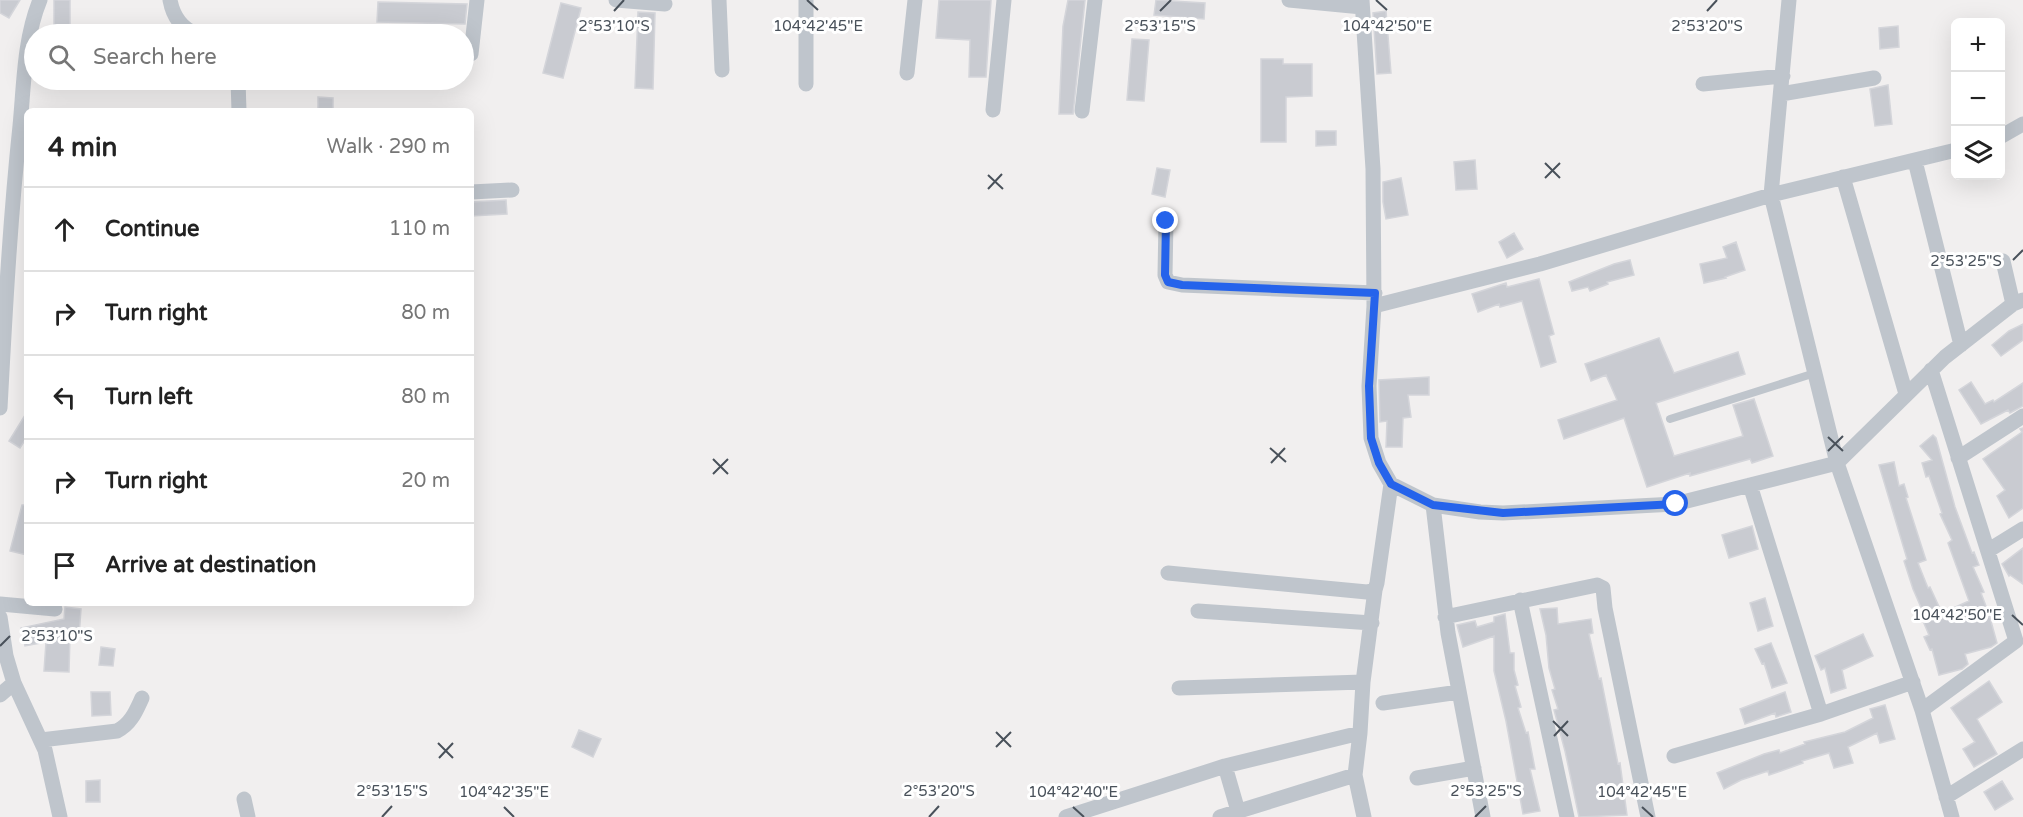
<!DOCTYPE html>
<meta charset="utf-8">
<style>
:root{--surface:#fff;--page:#f6f6f6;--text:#222;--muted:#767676;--line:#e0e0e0}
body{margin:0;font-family:"Varela Round",sans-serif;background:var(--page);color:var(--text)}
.controls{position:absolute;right:18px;top:18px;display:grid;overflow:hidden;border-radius:9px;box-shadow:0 6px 24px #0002}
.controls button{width:54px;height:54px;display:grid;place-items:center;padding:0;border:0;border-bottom:2px solid var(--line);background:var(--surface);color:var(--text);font:30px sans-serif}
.stop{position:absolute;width:18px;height:18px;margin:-14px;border:4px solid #2563eb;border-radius:50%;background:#fff}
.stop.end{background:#2563eb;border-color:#fff;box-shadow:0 2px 6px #0008}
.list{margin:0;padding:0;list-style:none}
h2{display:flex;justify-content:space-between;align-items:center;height:78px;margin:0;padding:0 24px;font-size:26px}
h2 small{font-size:20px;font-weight:400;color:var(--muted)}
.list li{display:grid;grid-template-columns:39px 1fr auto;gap:18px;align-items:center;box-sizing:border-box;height:84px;padding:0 24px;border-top:2px solid var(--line)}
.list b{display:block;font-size:22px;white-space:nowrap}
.list em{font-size:20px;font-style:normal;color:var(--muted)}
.icon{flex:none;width:33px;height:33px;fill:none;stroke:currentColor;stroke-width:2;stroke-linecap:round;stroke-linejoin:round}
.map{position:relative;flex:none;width:2023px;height:817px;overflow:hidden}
.search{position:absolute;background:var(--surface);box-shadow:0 6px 24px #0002;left:24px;top:24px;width:450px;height:66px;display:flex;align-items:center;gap:15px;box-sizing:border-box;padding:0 21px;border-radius:33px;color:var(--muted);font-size:22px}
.panel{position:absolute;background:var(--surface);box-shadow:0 6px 24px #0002;left:24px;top:108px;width:450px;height:498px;border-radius:9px}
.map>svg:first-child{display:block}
</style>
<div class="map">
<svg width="2023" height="817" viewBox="0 0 2023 817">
<rect width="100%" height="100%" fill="#f1efef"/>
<path fill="#c9cbd1" stroke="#d4d5da" stroke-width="1.5" d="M0,0h20l-11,18 -9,-5z
M54,0h16v29l-16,-1z
M939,0h52l-5,77h-17l1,-37 -34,-2z
M1068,0h17l-12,114h-14l4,-88z
M1156,0l49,3 -1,16 -50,-4z
M378,2l89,2 -2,20 -88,-2z
M561,3l20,5 -18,70 -20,-5z
M1386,11l5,62 -14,1 -4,-61z
M638,12l17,1 -2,76 -18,-1z
M1898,26l1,21 -19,2 -1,-21z
M1132,39l17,1 -5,61 -17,-1z
M1261,59h22v5h29v32l-26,1v45h-25z
M1888,85l4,39 -17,2 -5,-37z
M318,97l15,1v13h-15z
M1316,131h20v14l-20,1z
M1475,160l2,29 -21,1 -2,-28z
M1157,168l13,2 -5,27 -13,-3z
M1401,178l7,37 -22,4 -3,-17v-20z
M506,200l1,14 -36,2v-14z
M1514,233l9,16 -16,9 -8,-16z
M1736,242l9,28 -20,7 1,1 -22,5 -4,-19 27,-6 -4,-11z
M1630,260l4,15 -27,7 1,2 -18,7 -2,-4 -16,4 -3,-9 45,-18z
M1539,279l15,55 -5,2 7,26 -15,5 -19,-66 -22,6 -1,-3 -21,8 -6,-18 34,-11 1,4z
M2023,324v16l-22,16 -9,-11 17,-14z
M1659,338l15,35 64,-21 7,22 -89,29 18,53 69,-20 -10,-31 21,-6 19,57 -21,7 -2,-4 -60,17v-3l-43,14 -23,-69 -60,21 -6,-19 59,-20 -11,-25 -15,6 -6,-17z
M1429,377v18h-21l3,22 -8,1 -1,29h-16l1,-26 -7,1 -1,-42z
M1971,382l14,22 8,-4 1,2 29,-19v23l-13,7 -2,-3 -27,14 -22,-34z
M27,412v25l-7,11 -11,-7z
M2023,428v80l-14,10 -12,-22 8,-6 -22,-31 39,-27 -2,-3z
M1933,435l3,3 19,69 17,46 2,-1 5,13 -6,2 11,25 -3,1 8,21 8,29 -6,4 -26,7 3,10 -6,5 -23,6 -7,-26 -2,1 -6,-13 5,-2 -6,-14 3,-2 -13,-30 -9,-28 3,-2 -28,-94 15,-3 5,24 5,-2 4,13 -2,1 20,62 -8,3 10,25 2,-1 12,26 27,-12 -21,-58 4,-3 -12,-26 2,-1 -13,-37 -3,1 -4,-14 10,-3 -12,-14z
M22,505h5v50l-17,-4z
M1752,526l6,23 -29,9 -7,-23z
M2023,548v36l-13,-9 -1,1 -7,-12z
M1765,598l8,28 -15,5 -8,-28z
M65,607l16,2 -2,28 -9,-1 -1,36 -25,-1 2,-29 -21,4 -4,-18 43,-9z
M1557,608l1,16 33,-5 2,14 -4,1 10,45 2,-1 17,86 2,-1 7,52 -48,2 -14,-66 -11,-41 4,-1 -6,-19 3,-1 -6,-21 -3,-33 -6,-26z
M1505,614l5,39h4v17l4,15 -3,1 6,21 -3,1 8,25 2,-1 7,37h-5l10,42 -17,3 -17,-93 -12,-50v-35l-31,11 -6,-22 18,-4 2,6 17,-5v-5z
M1863,634l10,22 -31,14 4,18 -15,5 -6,-25 -4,2 -6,-14z
M1771,643l16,40 -15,5 -8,-25 -2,1 -7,-15z
M101,647l14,2 -2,17 -14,-1z
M1989,681l13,21 -25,17 20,35 -23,13 -11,-18 12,-7 -24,-34z
M91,692h19l1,23 -19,1z
M1785,692l6,20 -15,5 -1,-4 -30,11 -5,-15z
M1885,705l10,34 -15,4 -3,-10 -29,14 5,16 -19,5 -5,-15 -27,8 1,2 -25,9 -9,3 -1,-4 -27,9 -17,9 -7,-16 47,-19 15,-4 1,3 25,-9 -1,-2 41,-10 28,-14 -3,-9z
M579,730l22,9 -8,18 -21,-10z
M100,780v22h-14v-21z
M2002,781l11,18 -18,11 -11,-18z"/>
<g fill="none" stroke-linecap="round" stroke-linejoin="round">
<path stroke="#bfc5cc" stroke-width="8" d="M1670,419l145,-46"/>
<path stroke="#bfc5cc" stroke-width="15" d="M170,0c3,16 11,28 26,34
M616,0l49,4
M719,0l3,70
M1289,0l73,7
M1362,0l11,169 1,137 -5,80 2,52 8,25 12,21 42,21 47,7 23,1 172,-9 162,-41 108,-106 68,-53 10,-4
M1789,0l-18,195 66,268 85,247
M471,54l6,-54
M907,73l8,-73
M238,80l1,31
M806,84v-84
M1703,84l80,-8
M1781,94l93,-16
M993,110l11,-110
M1082,111l13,-111
M2000,137l23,-13
M1915,161l46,184
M1843,177l63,217
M471,192l41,-2
M1166,221l-1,54 3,7 14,3 193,8
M2003,261l10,43
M1374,306l166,-42 231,-69 185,-45
M1931,370l85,271 -94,69 30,107
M0,408c5,-94 10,-188 20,-282 4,-42 4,-87 20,-126
M1958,458l65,-42
M1750,485l71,229 92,-32
M1433,505l15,128 35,184
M1989,550l34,-21
M1168,573l199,19 8,-2 2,-7 14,-99
M1520,600l47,217
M0,604l55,5
M1198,611l174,12
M0,617l6,39 8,27 31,67 15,67
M1445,617l152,-32 6,3 2,20 43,209
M1179,688l184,-6
M0,695l14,-12
M1383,703l76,-11
M41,740l76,-9c14,-7 19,-20 25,-33
M1674,756l147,-42
M1225,766l13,45
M1417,778l57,-10
M1946,797l77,-48
M244,799l4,18
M1066,817l159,-51 135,-33
M1220,817l135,-42
M1364,817l-9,-42 5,-42 3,-51 12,-92"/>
</g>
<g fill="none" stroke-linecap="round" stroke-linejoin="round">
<path stroke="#2563eb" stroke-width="8" d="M1166,221l-1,54 3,7 14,3 193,8 -6,93 2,52 8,25 12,21 42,21 70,8 173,-9"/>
</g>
<path fill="none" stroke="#49515a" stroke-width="2" d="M807,0l11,10M1376,0l11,10M614,11l10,-11M1160,11l11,-11M1707,11l10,-11M1545,163l15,15M988,175l15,14M1545,178l15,-15M988,189l14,-15M2013,260l10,-10M1828,437l15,14M1270,448l16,14M1828,451l15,-15M713,459l15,15M1271,463l14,-15M713,474l15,-15M2012,615l11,10M0,646l10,-10M1553,721l15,15M996,732l15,15M1554,736l14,-15M438,743l15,15M996,747l15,-15M439,758l14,-15M504,807l10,10M1073,807l11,10M1642,807l11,10M382,817l10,-11M929,817l10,-11M1475,817l11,-11"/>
<g font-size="15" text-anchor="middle" fill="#49515a" stroke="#fff" stroke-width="6" stroke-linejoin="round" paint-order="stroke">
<text x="818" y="31">104°42'45"E</text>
<text x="1387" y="31">104°42'50"E</text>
<text x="614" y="31">2°53'10"S</text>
<text x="1160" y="31">2°53'15"S</text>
<text x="1707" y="31">2°53'20"S</text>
<text x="1966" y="266">2°53'25"S</text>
<text x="1957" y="620">104°42'50"E</text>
<text x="57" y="641">2°53'10"S</text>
<text x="392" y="796">2°53'15"S</text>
<text x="939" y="796">2°53'20"S</text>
<text x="1486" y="796">2°53'25"S</text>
<text x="504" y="797">104°42'35"E</text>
<text x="1073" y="797">104°42'40"E</text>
<text x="1642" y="797">104°42'45"E</text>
</g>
</svg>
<div class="controls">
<button>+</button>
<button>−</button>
<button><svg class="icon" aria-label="layers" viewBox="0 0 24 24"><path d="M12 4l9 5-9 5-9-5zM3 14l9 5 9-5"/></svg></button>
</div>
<div class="stop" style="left:1676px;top:504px"></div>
<div class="stop end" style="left:1166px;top:221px"></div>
<div class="search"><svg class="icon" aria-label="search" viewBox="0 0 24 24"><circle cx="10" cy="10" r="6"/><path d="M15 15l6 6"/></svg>Search here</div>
<section class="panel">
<h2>4 min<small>Walk · 290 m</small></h2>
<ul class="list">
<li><svg class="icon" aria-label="ahead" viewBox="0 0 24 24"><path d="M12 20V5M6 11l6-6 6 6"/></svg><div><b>Continue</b></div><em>110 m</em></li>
<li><svg class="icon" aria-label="right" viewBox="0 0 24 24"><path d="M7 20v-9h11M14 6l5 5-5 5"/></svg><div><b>Turn right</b></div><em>80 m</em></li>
<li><svg class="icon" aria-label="left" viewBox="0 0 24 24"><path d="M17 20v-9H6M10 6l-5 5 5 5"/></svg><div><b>Turn left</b></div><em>80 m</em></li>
<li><svg class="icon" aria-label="right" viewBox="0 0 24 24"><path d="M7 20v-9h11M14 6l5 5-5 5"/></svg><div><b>Turn right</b></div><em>20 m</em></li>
<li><svg class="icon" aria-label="arrive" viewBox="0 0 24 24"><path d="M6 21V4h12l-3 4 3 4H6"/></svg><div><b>Arrive at destination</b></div></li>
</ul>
</section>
</div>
